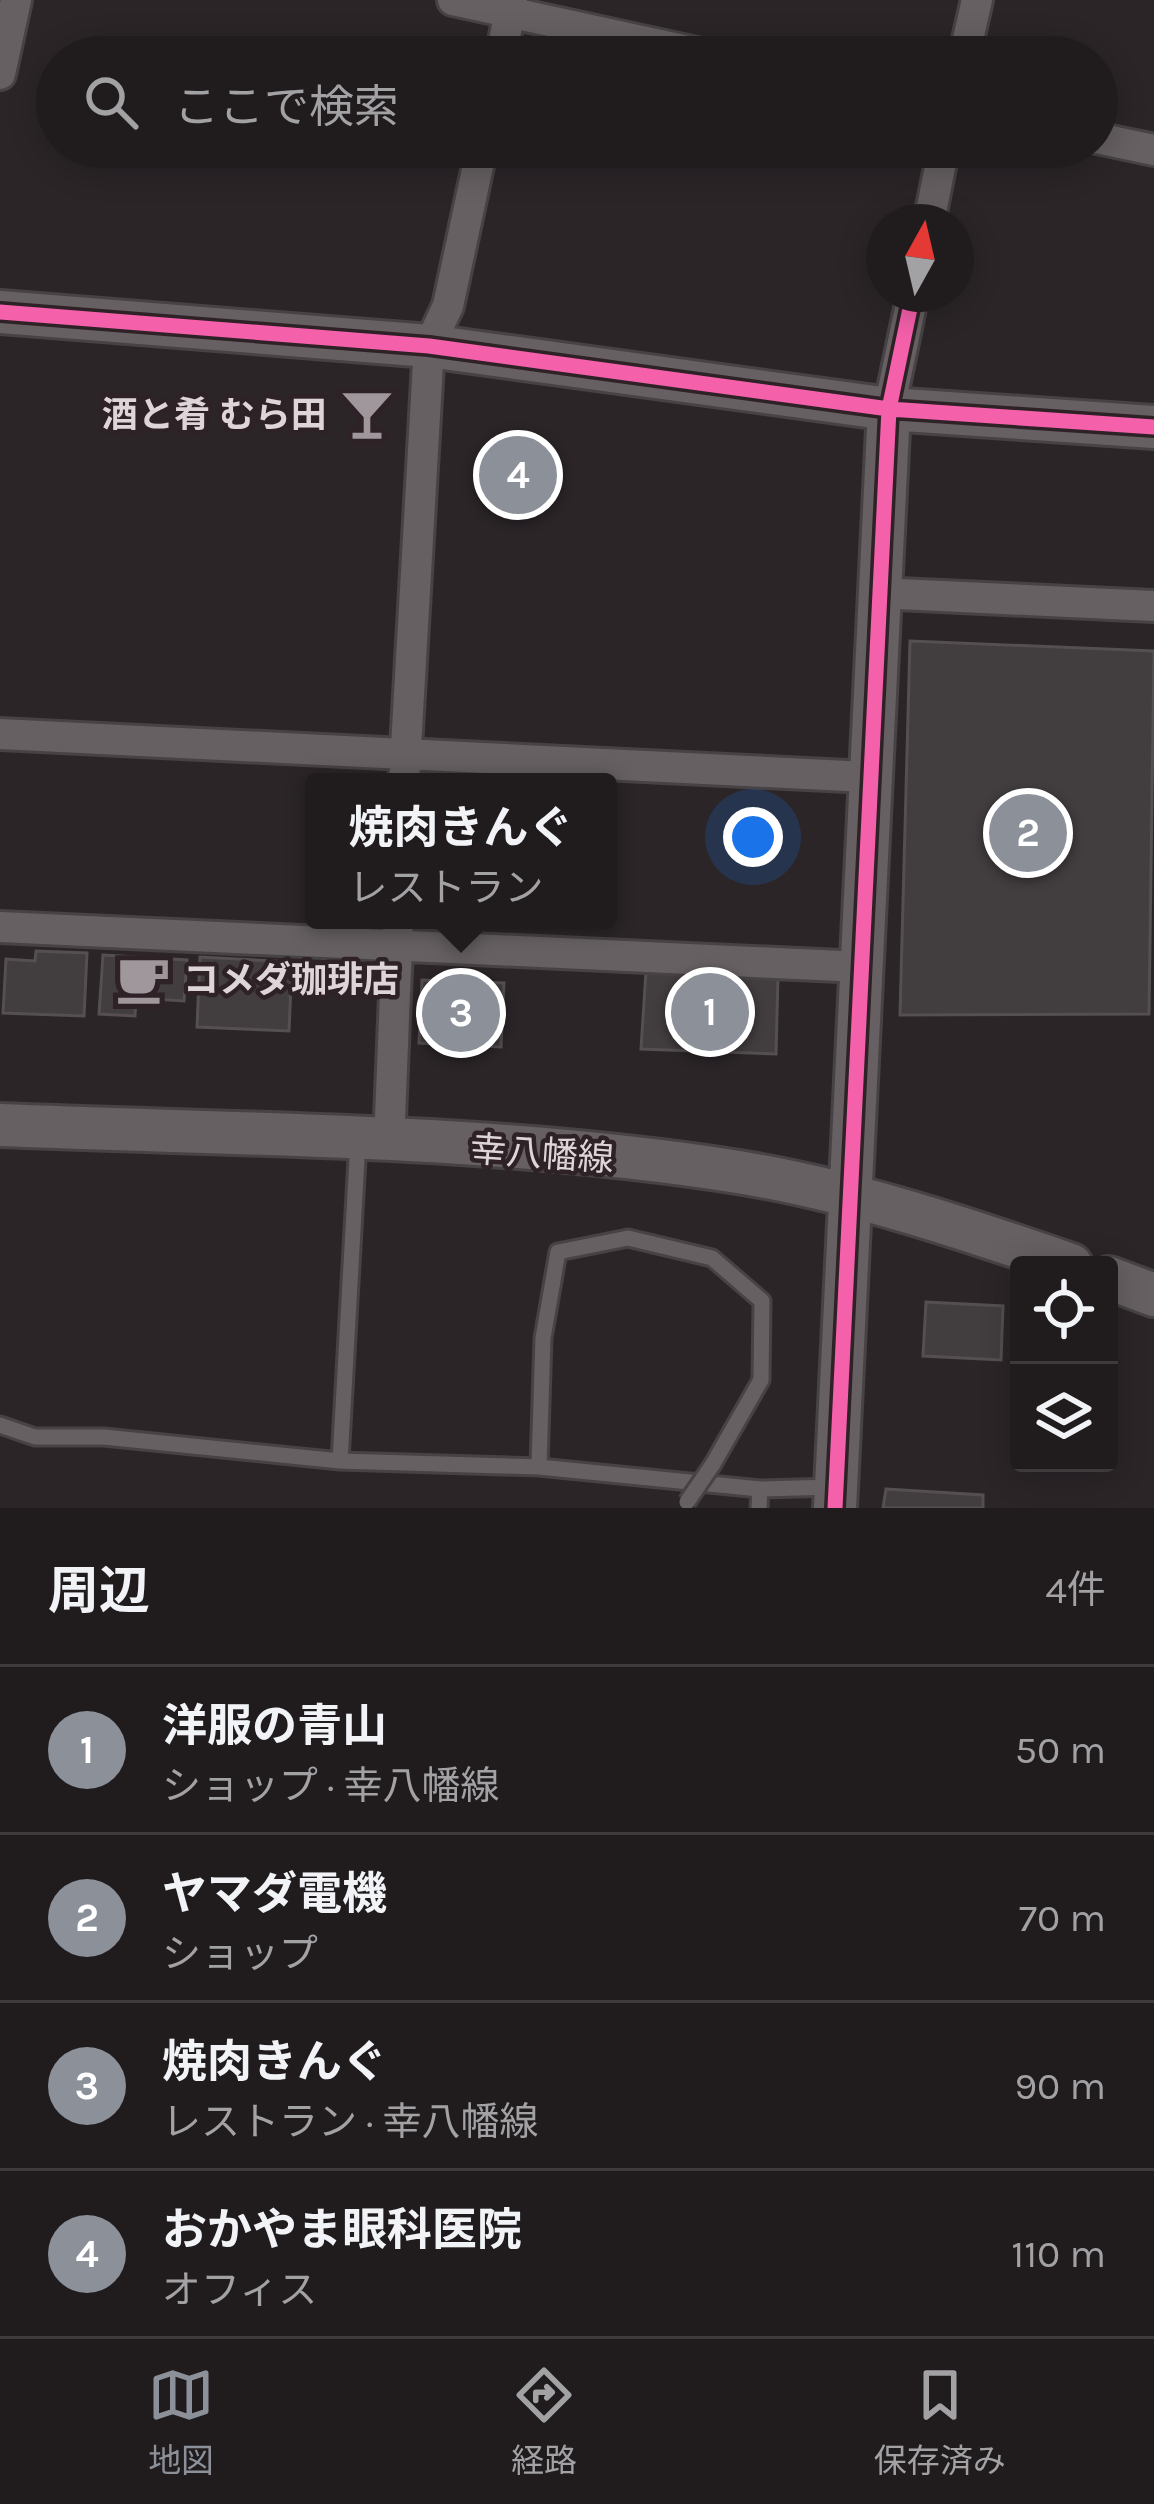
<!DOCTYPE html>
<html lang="ja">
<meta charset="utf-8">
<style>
:root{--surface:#201c1e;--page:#2d292b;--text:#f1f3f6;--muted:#a2a1a4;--line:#3d3a3c;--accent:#8c9099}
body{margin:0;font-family:Karla,"Noto Sans JP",sans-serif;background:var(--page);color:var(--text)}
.controls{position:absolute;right:36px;bottom:36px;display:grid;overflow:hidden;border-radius:12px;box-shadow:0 6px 30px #0003}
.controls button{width:108px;height:108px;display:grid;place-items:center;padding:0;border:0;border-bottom:3px solid var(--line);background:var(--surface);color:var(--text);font:60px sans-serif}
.compass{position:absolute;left:866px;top:204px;width:108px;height:108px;border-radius:50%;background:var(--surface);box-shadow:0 6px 30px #0003;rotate:8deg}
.you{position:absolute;left:753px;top:837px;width:42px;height:42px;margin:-30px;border:9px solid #fff;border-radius:50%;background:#1a73e8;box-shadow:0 0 0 18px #1a73e833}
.badge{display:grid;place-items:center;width:78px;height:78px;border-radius:50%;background:var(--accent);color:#fff;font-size:39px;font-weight:700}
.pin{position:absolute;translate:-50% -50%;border:6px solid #fff;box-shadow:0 3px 12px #0006}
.popup{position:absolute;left:305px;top:773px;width:312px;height:156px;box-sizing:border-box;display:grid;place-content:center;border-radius:12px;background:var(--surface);filter:drop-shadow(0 3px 9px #0005);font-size:39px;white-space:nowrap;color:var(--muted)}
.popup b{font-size:45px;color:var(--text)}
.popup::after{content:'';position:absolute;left:50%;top:100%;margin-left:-24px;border:24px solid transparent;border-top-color:var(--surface)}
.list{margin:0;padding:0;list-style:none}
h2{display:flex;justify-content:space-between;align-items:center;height:156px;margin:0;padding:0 48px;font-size:51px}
h2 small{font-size:39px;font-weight:400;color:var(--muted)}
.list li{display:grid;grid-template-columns:78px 1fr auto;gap:36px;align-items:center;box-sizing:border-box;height:168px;padding:0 48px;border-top:3px solid var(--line)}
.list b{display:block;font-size:45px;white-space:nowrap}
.list p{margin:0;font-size:39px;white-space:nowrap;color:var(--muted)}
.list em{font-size:39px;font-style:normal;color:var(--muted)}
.icon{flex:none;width:66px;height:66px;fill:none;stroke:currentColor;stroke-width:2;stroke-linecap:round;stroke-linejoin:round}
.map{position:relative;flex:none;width:1154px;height:1508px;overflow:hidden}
.search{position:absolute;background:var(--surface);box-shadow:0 6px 30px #0003;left:36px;right:36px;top:36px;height:132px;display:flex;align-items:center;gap:30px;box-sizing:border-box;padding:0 42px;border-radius:66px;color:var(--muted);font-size:45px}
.sheet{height:828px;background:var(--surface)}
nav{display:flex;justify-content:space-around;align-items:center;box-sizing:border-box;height:168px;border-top:3px solid var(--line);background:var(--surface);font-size:33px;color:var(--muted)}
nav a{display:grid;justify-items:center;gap:6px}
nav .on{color:var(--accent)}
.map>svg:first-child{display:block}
</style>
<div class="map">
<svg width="1154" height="1508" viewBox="0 0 1154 1508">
<rect width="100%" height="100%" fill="#2b2528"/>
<path fill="#423d3f" stroke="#554f52" stroke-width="3" d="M910,641l244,10 -5,363 -249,1z
M36,951l51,2 -3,63 -81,-3 3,-54 29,2z
M103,955l84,5 -3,41 -48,-3 -1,18 -36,-2z
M200,957l92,5 -3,69 -92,-4z
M646,971l132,5 -2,78 -135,-5z
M422,980l82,3 -3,64 -82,-4z
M926,1302l77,4 -2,54 -78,-4z
M886,1489l97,6v13h-100z"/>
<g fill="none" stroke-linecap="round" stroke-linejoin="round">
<g stroke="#474245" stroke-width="21">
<path id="lane" d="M0,1425l35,12h69l236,24 199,6 221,22
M340,1461l18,-320
M539,1467l4,-129 15,-86 70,-14 84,20 50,43 -1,79 -48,84
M759,1508l1,-19 73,-2"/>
</g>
<g stroke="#474245" stroke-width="36">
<path id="street" d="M453,0l262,57
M501,57l11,-57
M964,57l13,-57
M0,74l16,-74
M1097,138l57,12
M929,222l15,-75
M889,409l24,-115
M877,593l277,13
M0,734l867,43
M404,782l25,-436 19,-40 34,-159
M0,927l862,40
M389,1143l9,-223"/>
</g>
<g stroke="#474245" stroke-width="48">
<path id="secondary" d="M0,312l429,34 460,63 265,18
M0,1125c241,10 499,9 738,47 112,18 226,56 333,93
M1109,1278l45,17
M835,1508l54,-1099"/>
</g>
<use href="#lane" stroke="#666063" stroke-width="15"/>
<use href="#street" stroke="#666063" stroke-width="30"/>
<use href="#secondary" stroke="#666063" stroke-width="42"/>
<g stroke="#474245" stroke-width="21" stroke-linecap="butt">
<path id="lane-bridge" d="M687,1502l26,-38"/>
</g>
<use href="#lane-bridge" stroke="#666063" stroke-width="15"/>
<g stroke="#2e2227" stroke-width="22">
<path id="cycleway" d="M0,312l429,34 460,63 265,18
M835,1508l54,-1099 24,-115"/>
</g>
<use href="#cycleway" stroke="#f560ab" stroke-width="15"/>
</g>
<defs>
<g id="bar-bare" transform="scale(4.14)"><path d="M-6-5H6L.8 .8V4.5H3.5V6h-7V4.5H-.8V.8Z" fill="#9f979b" stroke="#2e2227" stroke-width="2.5" paint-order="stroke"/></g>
<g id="cafe-bare" transform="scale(4.14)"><path d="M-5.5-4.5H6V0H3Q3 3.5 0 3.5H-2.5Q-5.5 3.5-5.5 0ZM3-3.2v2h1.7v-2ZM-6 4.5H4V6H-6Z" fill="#9f979b" stroke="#2e2227" stroke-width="2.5" paint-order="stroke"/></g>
</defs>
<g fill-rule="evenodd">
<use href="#bar-bare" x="367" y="414"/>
<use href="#cafe-bare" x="143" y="979"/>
</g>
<g text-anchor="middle" stroke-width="9" stroke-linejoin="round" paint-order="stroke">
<g font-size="36" font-weight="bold" fill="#ded5d9" stroke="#2e2227" text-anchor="end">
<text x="327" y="427">酒と肴 むら田</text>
<text x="183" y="992" text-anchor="start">コメダ珈琲店</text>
</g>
<g font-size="36" fill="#ded5d9" stroke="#2e2227">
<text transform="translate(542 1153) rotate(4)" y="13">幸八幡線</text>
</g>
</g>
</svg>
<div class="controls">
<button><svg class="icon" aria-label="locate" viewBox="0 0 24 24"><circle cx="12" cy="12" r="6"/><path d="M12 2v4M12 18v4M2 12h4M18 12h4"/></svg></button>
<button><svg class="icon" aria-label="layers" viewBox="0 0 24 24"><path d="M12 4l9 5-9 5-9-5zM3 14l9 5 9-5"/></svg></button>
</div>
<svg class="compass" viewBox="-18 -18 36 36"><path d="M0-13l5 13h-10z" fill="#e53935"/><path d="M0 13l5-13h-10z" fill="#a2a1a4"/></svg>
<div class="you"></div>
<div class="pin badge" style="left:710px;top:1012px">1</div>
<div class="pin badge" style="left:1028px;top:833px">2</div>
<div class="pin badge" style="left:461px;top:1013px">3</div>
<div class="popup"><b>焼肉きんぐ</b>レストラン</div>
<div class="pin badge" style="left:518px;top:475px">4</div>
<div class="search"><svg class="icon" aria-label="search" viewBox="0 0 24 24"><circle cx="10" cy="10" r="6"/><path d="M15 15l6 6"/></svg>ここで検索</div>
</div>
<section class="sheet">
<h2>周辺<small>4件</small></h2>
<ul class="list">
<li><span class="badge">1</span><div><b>洋服の青山</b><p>ショップ · 幸八幡線</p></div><em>50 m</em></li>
<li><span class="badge">2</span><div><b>ヤマダ電機</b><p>ショップ</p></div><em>70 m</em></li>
<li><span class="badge">3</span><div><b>焼肉きんぐ</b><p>レストラン · 幸八幡線</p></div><em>90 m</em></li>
<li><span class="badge">4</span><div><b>おかやま眼科医院</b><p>オフィス</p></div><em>110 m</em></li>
</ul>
</section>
<nav>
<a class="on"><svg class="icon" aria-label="map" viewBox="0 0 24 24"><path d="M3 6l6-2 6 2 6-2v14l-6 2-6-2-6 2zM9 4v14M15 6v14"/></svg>地図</a>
<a><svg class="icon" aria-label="directions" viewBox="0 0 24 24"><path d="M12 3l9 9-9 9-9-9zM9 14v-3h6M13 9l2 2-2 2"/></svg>経路</a>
<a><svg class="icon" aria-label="saved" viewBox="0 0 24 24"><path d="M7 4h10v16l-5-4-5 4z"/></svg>保存済み</a>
</nav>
